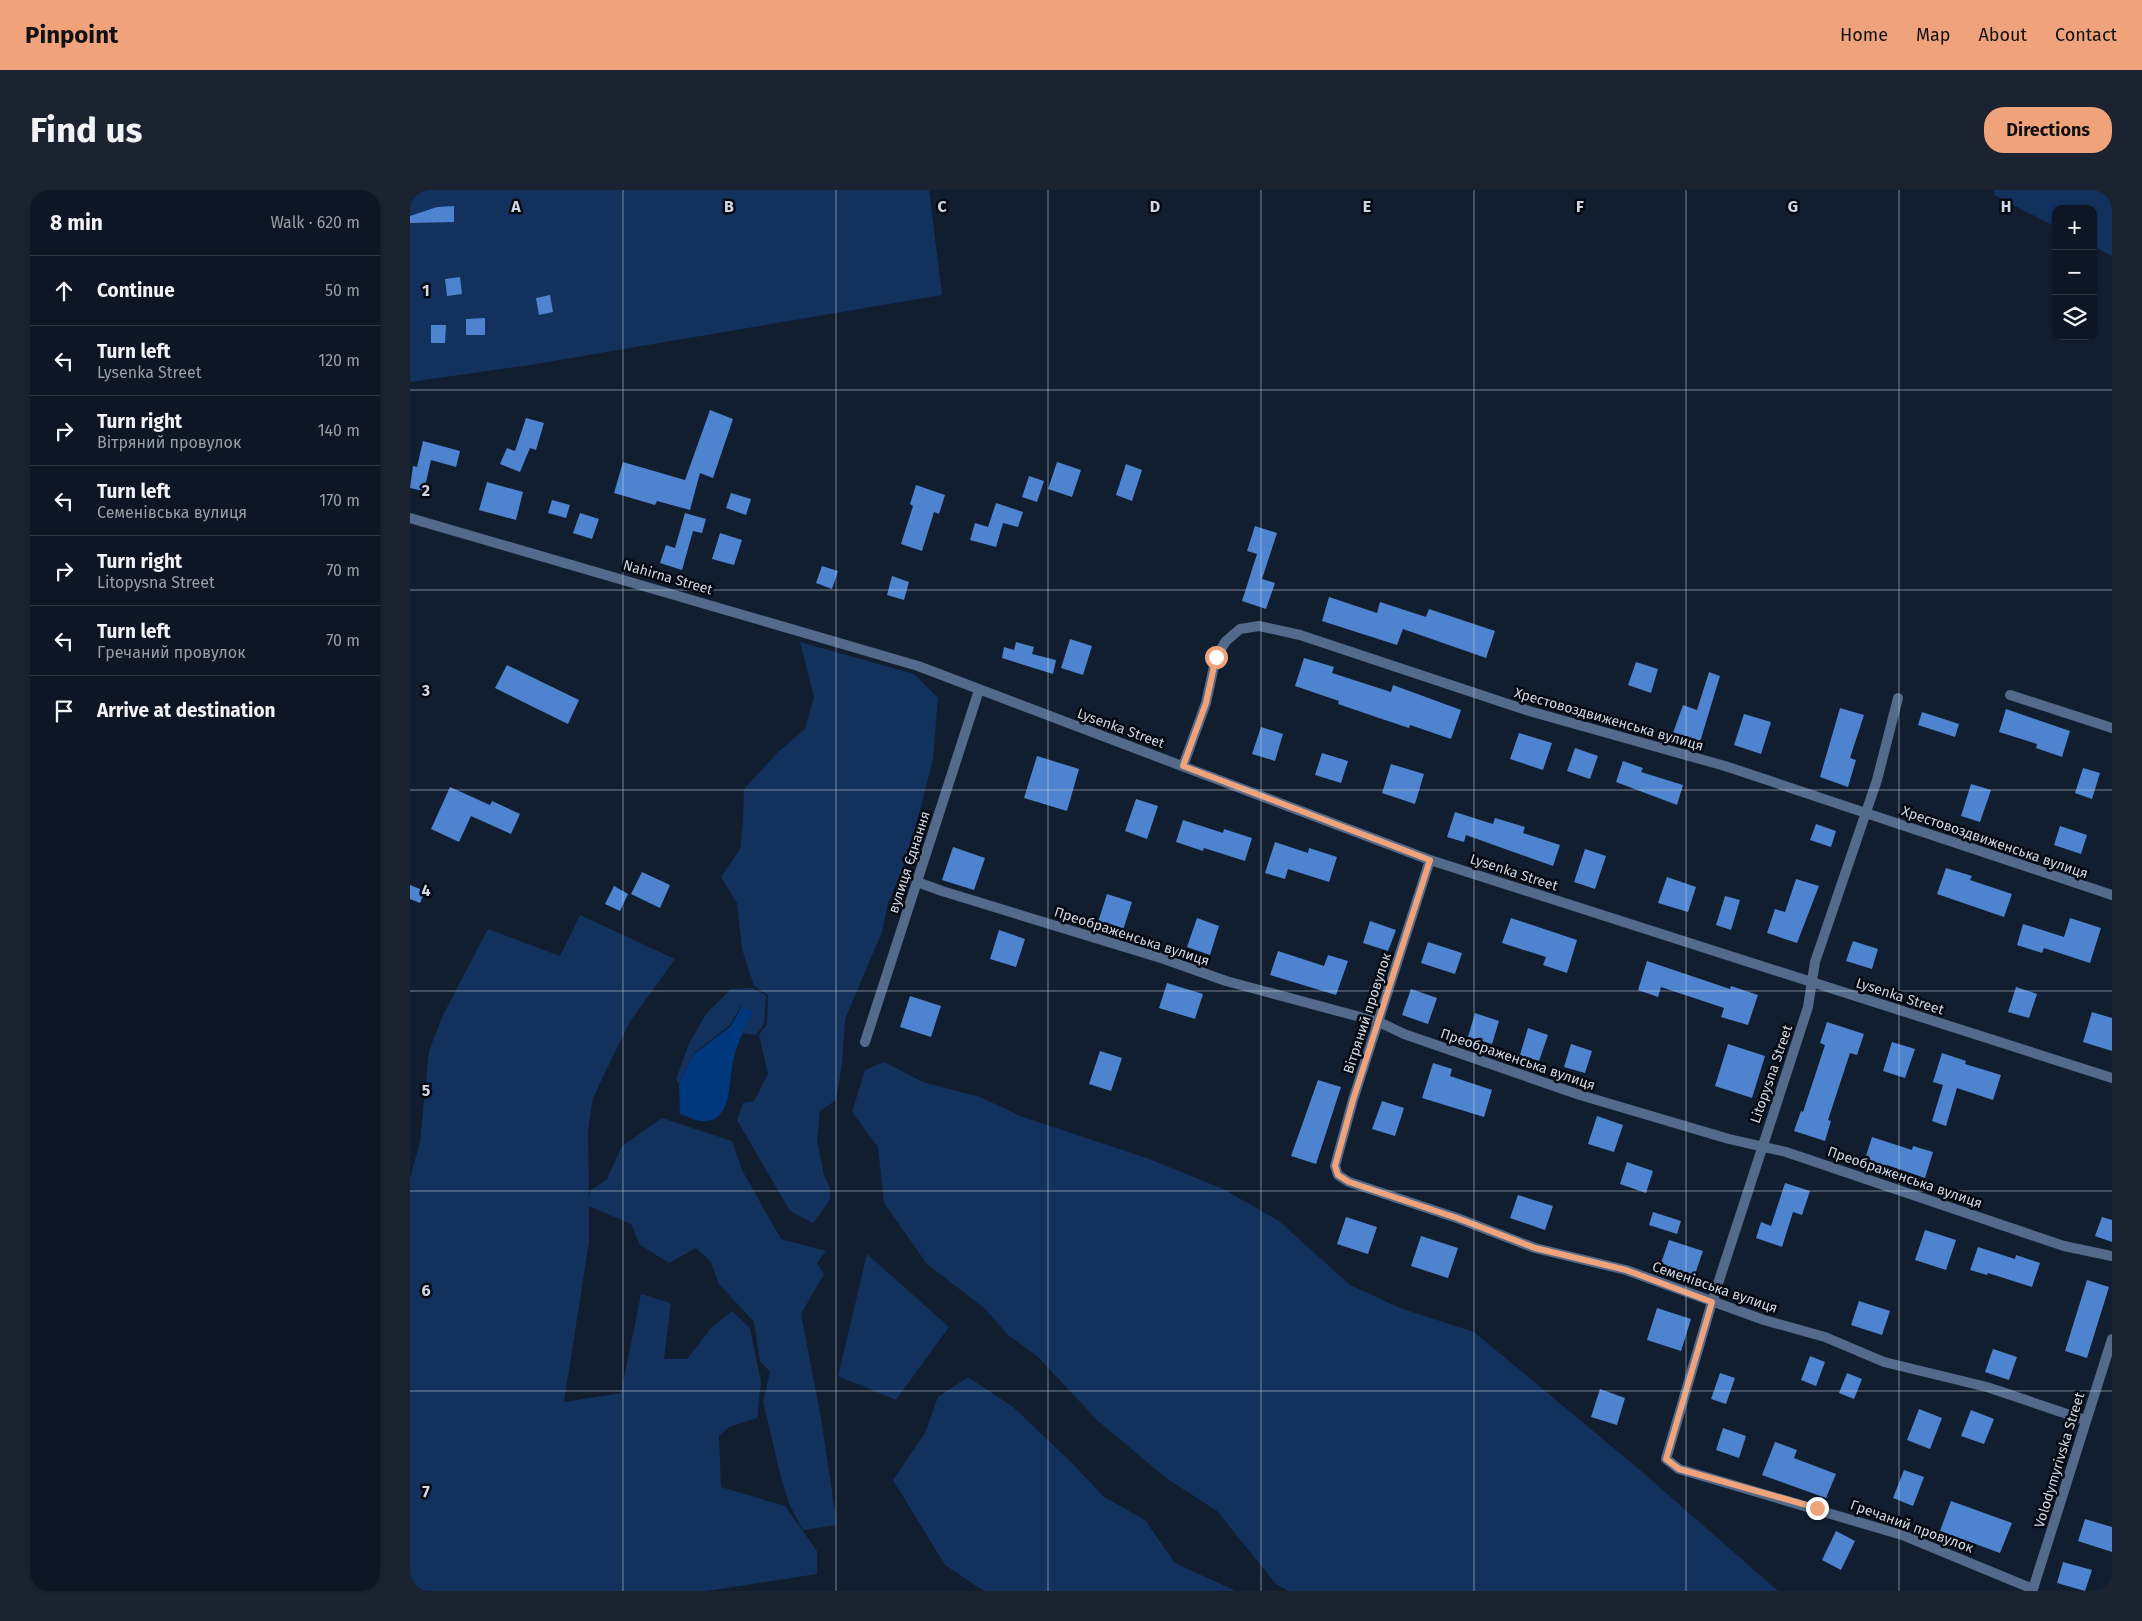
<!DOCTYPE html>
<meta charset="utf-8">
<style>
:root{--surface:#0d1624;--page:#1b2331;--text:#f1f3f6;--muted:#9a9fa6;--line:#2d3541;--accent:#f0a27a}
body{margin:0;font-family:"Fira Sans",sans-serif;background:var(--page);color:var(--text)}
.controls{position:absolute;right:15px;top:15px;display:grid;overflow:hidden;border-radius:10px;box-shadow:0 1px 4px #0004}
.controls button{width:45px;height:45px;display:grid;place-items:center;padding:0;border:0;border-bottom:1px solid var(--line);background:var(--surface);color:var(--text);font:25px sans-serif}
.stop{position:absolute;width:15px;height:15px;margin:-11px;border:4px solid #f0a27a;border-radius:50%;background:#fff}
.stop.end{background:#f0a27a;border-color:#fff;box-shadow:0 1px 5px #0008}
.list{margin:0;padding:0;list-style:none}
h2{display:flex;justify-content:space-between;align-items:center;height:65px;margin:0;padding:0 20px;font-size:21px}
h2 small{font-size:16px;font-weight:400;color:var(--muted)}
.list li{display:grid;grid-template-columns:32px 1fr auto;gap:15px;align-items:center;box-sizing:border-box;height:70px;padding:0 20px;border-top:1px solid var(--line)}
.list b{display:block;font-size:19px;white-space:nowrap}
.list p{margin:0;font-size:16px;white-space:nowrap;color:var(--muted)}
.list em{font-size:16px;font-style:normal;color:var(--muted)}
.icon{flex:none;width:28px;height:28px;fill:none;stroke:currentColor;stroke-width:2;stroke-linecap:round;stroke-linejoin:round}
.map{position:relative;flex:none;width:1702px;height:1401px;overflow:hidden;border-radius:20px}
header{display:flex;align-items:center;gap:30px;box-sizing:border-box;height:70px;padding:0 25px;background:var(--accent);color:#111}
header strong{font-size:24px}
nav{display:flex;gap:28px;margin-inline-start:auto;font-size:18px}
.intro{display:flex;align-items:center;justify-content:space-between;box-sizing:border-box;height:120px;padding:0 30px}
h1{margin:0;font-size:35px}
.button{padding:12px 22px;border-radius:20px;background:var(--accent);color:#111;font-size:18px;font-weight:700}
main{display:flex;gap:30px;padding:0 30px}
aside{flex:1;background:var(--surface);border-radius:20px;box-shadow:0 1px 4px #0004}
.map>svg:first-child{display:block}
</style>
<header>
<strong>Pinpoint</strong>
<nav><a>Home</a><a>Map</a><a>About</a><a>Contact</a></nav>
</header>
<div class="intro"><h1>Find us</h1><a class="button">Directions</a></div>
<main>
<aside>
<h2>8 min<small>Walk · 620 m</small></h2>
<ul class="list">
<li><svg class="icon" aria-label="ahead" viewBox="0 0 24 24"><path d="M12 20V5M6 11l6-6 6 6"/></svg><div><b>Continue</b></div><em>50 m</em></li>
<li><svg class="icon" aria-label="left" viewBox="0 0 24 24"><path d="M17 20v-9H6M10 6l-5 5 5 5"/></svg><div><b>Turn left</b><p>Lysenka Street</p></div><em>120 m</em></li>
<li><svg class="icon" aria-label="right" viewBox="0 0 24 24"><path d="M7 20v-9h11M14 6l5 5-5 5"/></svg><div><b>Turn right</b><p>Вітряний провулок</p></div><em>140 m</em></li>
<li><svg class="icon" aria-label="left" viewBox="0 0 24 24"><path d="M17 20v-9H6M10 6l-5 5 5 5"/></svg><div><b>Turn left</b><p>Семенівська вулиця</p></div><em>170 m</em></li>
<li><svg class="icon" aria-label="right" viewBox="0 0 24 24"><path d="M7 20v-9h11M14 6l5 5-5 5"/></svg><div><b>Turn right</b><p>Litopysna Street</p></div><em>70 m</em></li>
<li><svg class="icon" aria-label="left" viewBox="0 0 24 24"><path d="M17 20v-9H6M10 6l-5 5 5 5"/></svg><div><b>Turn left</b><p>Гречаний провулок</p></div><em>70 m</em></li>
<li><svg class="icon" aria-label="arrive" viewBox="0 0 24 24"><path d="M6 21V4h12l-3 4 3 4H6"/></svg><div><b>Arrive at destination</b></div></li>
</ul>
</aside>
<div class="map">
<svg width="1702" height="1401" viewBox="0 0 1702 1401">
<rect width="100%" height="100%" fill="#111e30"/>
<path fill="#12315c" d="M0,0h519l13,105 -412,70 -120,17z
M1584,0h118v66l-19,-10v-37h-37v18l-62,-32z
M390,452l114,32 24,24 -5,61 -24,95 -21,49 -6,29 -37,87 -3,45 -6,36 -16,11 -3,29 7,35 6,13v12l-17,23 -23,-12 -53,-91 6,-17 11,-2 14,-27 -9,-39 8,-11 1,-29 -14,-9 -12,-37 -5,-46 -16,-26 19,-28 3,-27 1,-33 34,-37 27,-23 9,-32z
M170,725l95,44 -46,64 -36,75 -5,33 1,67 1,-7 17,-12 15,-33 40,-28 70,23 10,29 39,69 45,12 -9,12 7,11 -23,40 20,104 16,107 -34,5 -13,-24 -9,-28 -18,-77 7,-29 -10,-11 -6,-39 -35,-38 -8,-22 -15,-14 -27,15 -29,-18 -9,-21 -42,-18v36l-25,160 57,-9 20,-99 30,9 -7,56h23l25,-32 20,-16 18,17 11,54 -4,36 -28,9 -10,9 2,51 64,19 32,45v23l-110,17h-297v-413l10,-36 9,-91 14,-36 45,-86 72,27z
M343,798l13,8 -2,28 -8,11 -15,-2 12,-21 -12,-6 -11,19 -36,28 -15,31 -3,-5 13,-35 17,-30 25,-25z
M474,872l39,20 57,15 43,20 124,41 76,31 56,32 71,64 50,23 74,24 167,139 137,120h-490l-12,-7 -59,-73 -51,-33 -69,-58 -59,-63 -30,-22 -24,-27 -57,-44 -43,-61 -6,-56 -26,-35 13,-42z
M457,1064l82,73 -53,73 -58,-24z
M558,1187l45,30 59,56 32,34 41,23 30,43 61,28h-252l-39,-26 -52,-85 32,-47 13,-36z"/>
<path fill="#00387e" d="M332,816l11,6c-9,16 -16,32 -20,50 -5,19 0,61 -31,59 -6,0 -16,-5 -22,-7l-1,-30 15,-30 37,-28z"/>
<path fill="#4e83cf" d="M44,16v16l-44,1v-7l27,-9z
M50,87l2,17 -15,2 -2,-17z
M140,105l3,17 -14,3 -3,-17z
M75,128v17h-19v-16z
M21,135h15l-1,18h-14z
M300,220l23,9 -20,59 -13,-5 -10,37 -33,-9 -2,4 -41,-12 9,-31 62,18z
M116,228l18,5 -8,27 -6,-2 -10,24 -20,-8 7,-16 8,3z
M13,251l37,10 -4,16 -25,-7 -7,31 -14,-3 3,-22 4,1z
M647,272l24,8 -9,27 -24,-8z
M716,274l16,6 -10,31 -16,-6z
M619,286l15,5 -7,21 -15,-5z
M77,292l36,10 -7,28 -37,-10z
M506,295l29,10 -6,19 -5,-2 -12,39 -21,-7 12,-38 -3,-2z
M321,303l20,6 -5,16 -20,-7z
M142,310l18,5 -4,13 -18,-5z
M586,313l27,9 -5,15 -15,-4 -7,24 -26,-7 5,-17 13,4z
M170,323l19,6 -7,20 -19,-6z
M275,323l21,6 -4,14 -9,-2 -11,39 -22,-7 6,-18 9,3z
M845,336l22,7 -15,46 13,4 -9,26 -24,-8 15,-47 -10,-3z
M310,343l22,7 -8,25 -22,-6z
M412,376l16,5 -6,18 -16,-6z
M482,386l17,6 -5,18 -17,-5z
M919,407l48,16 3,-11 46,15 3,-8 66,22 -9,27 -83,-29 -6,16 -75,-24z
M660,449l22,7 -9,29 -22,-7z
M606,452l18,5 -2,7 24,6 -3,14 -51,-16 2,-11 10,3z
M894,468l30,9 -2,6 59,19 2,-7 68,25 -10,29 -41,-14 -1,3 -27,-9 -44,-15 1,-3 -44,-15z
M1226,472l22,7 -7,24 -23,-8z
M97,475l72,35 -11,24 -73,-36z
M1299,482l11,4 -20,66 -27,-9 10,-28 14,5z
M1430,518l24,7 -14,43 6,2 -8,27 -28,-10z
M1596,519l64,22 -8,26 -26,-9 1,-4 -38,-12z
M1512,522l37,12 -4,13 -37,-12z
M1334,524l27,8 -10,32 -27,-9z
M851,537l22,7 -8,27 -23,-7z
M1109,543l33,10 -9,27 -33,-11z
M1165,558l23,8 -8,23 -23,-8z
M912,563l26,8 -7,22 -26,-8z
M627,566l42,13 -12,42 -43,-13z
M1213,571l20,7 -2,4 42,13 -6,20 -61,-23z
M981,574l33,10 -9,30 -33,-11z
M1673,578l17,5 -8,26 -17,-6z
M1561,594l20,6 -11,32 -19,-6z
M40,597l40,18 2,-4 28,13 -9,20 -40,-18 -12,26 -28,-13z
M726,609l22,7 -11,33 -22,-8z
M1045,622l38,12 2,-6 30,9 -2,6 37,12 -7,21 -87,-31 -2,7 -17,-5z
M773,630l40,13 1,-4 28,9 -7,23 -41,-13 -1,3 -27,-9z
M1406,634l20,7 -5,16 -21,-7z
M1650,636l27,9 -6,19 -27,-9z
M865,652l33,11 1,-5 28,9 -8,25 -41,-13 -3,10 -20,-6z
M543,657l32,11 -11,32 -32,-10z
M1175,659l21,7 -11,33 -21,-7z
M1536,678l26,8 -2,4 42,14 -8,23 -67,-23z
M232,682l28,13 -10,23 -29,-14z
M1257,687l29,10 -8,25 -30,-9z
M1386,689l23,7 -22,57 -30,-10 8,-24 10,3z
M0,695l15,6 -5,12 -10,-4z
M204,696l14,8 -8,17 -15,-7z
M697,704l25,8 -9,28 -25,-8z
M1315,706l15,4 -9,30 -15,-5z
M787,728l22,8 -9,29 -23,-8z
M1101,728l66,22 -10,33 -24,-8 3,-8 -44,-14z
M1660,728l31,10 -11,35 -46,-15 -2,5 -25,-8 6,-21 41,13z
M960,731l26,9 -8,21 -25,-8z
M589,740l26,9 -9,28 -26,-8z
M1443,751l25,8 -6,20 -26,-8z
M1018,752l34,11 -7,21 -34,-11z
M868,761l46,15 4,-11 20,6 -12,34 -66,-20z
M1237,771l83,28 1,-3 27,9 -10,30 -27,-8 3,-9 -63,-21 -3,10 -20,-7z
M757,793l36,11 -8,25 -36,-11z
M1606,797l21,7 -8,24 -21,-6z
M1001,799l26,9 -9,26 -26,-9z
M500,806l31,10 -10,31 -31,-10z
M1682,822l20,6v33l-29,-9z
M1065,823l24,8 -7,23 -24,-7z
M1417,832l37,12 -7,21 -7,-2 -22,67 3,1 -6,20 -31,-10 7,-20 2,1 22,-67 -5,-2z
M1118,838l20,7 -9,26 -19,-6z
M1482,852l23,7 -10,29 -22,-7z
M1161,854l21,7 -7,22 -21,-6z
M1318,854l37,12 -13,42 -37,-12z
M690,861l22,7 -11,33 -22,-7z
M1532,863l24,8 -1,3 36,11 -8,25 -36,-12 -11,38 -14,-5 11,-36 -10,-3z
M1023,873l19,6 -2,7 42,14 -8,27 -62,-19z
M908,890l23,7 -25,77 -25,-8z
M972,911l22,7 -9,28 -23,-7z
M1187,926l26,9 -9,27 -26,-8z
M1462,947l40,13 1,-4 20,6 -8,26 -38,-13 -1,4 -22,-7z
M1217,972l26,9 -7,22 -26,-9z
M1375,993l25,8 -8,24 -9,-3 -11,35 -26,-9 5,-16 10,4z
M1108,1005l35,11 -8,24 -35,-12z
M1243,1022l28,9 -4,13 -28,-9z
M936,1027l31,10 -9,27 -31,-10z
M1692,1027l10,3v22l-17,-6z
M1515,1040l31,10 -10,30 -31,-10z
M1011,1046l37,12 -10,30 -37,-12z
M1259,1050l34,11 -9,26 -34,-11z
M1568,1057l37,12 1,-4 24,8 -8,24 -44,-14 -1,2 -17,-5z
M1677,1090l22,7 -22,71 -22,-7z
M1449,1111l31,10 -8,24 -31,-10z
M1247,1118l34,11 -10,32 -34,-11z
M1583,1159l24,8 -8,23 -24,-8z
M1400,1166l15,6 -9,24 -15,-6z
M1310,1183l15,5 -9,26 -15,-5z
M1437,1183l15,6 -8,20 -15,-6z
M1190,1199l25,9 -8,27 -26,-8z
M1509,1219l23,9 -12,31 -23,-9z
M1561,1220l23,9 -10,25 -23,-8z
M1313,1238l23,8 -7,22 -23,-8z
M1365,1252l22,8 -3,8 42,16 -10,24 -64,-23z
M1494,1280l20,7 -11,29 -20,-8z
M1541,1311l61,22 -12,30 -60,-22z
M1675,1329l27,8v25l-34,-11z
M1426,1341l19,10 -14,29 -19,-10z
M1653,1372l29,8 -7,21 -28,-8z"/>
<g fill="none" stroke-linecap="round" stroke-linejoin="round">
<path stroke="#546a8b" stroke-width="10" d="M0,328l508,148 512,194 682,218
M1600,505l102,33
M1488,508l-21,82 -62,182 -7,45 -96,295 -46,157 13,10 223,66 131,54 79,-250
M773,576l23,-63 10,-46 10,-16 14,-12 19,-3 41,9 229,76 196,55 387,129
M1020,670l-77,240 -18,66 3,9 11,7 108,36 78,30 91,22 138,50 61,17 59,25 103,25 98,33
M507,692l25,9 222,68 62,22 153,41 25,12 176,61 149,44 57,13 278,94 48,10
M455,852l114,-352"/>
</g>
<g fill="none" stroke-linecap="round" stroke-linejoin="round">
<path stroke="#f0a27a" stroke-width="6" d="M806,467l-10,46 -23,63 247,94 -77,240 -18,66 3,9 11,7 108,36 78,30 91,22 86,32 -46,157 13,10 138,39"/>
</g>
<path fill="none" stroke="#ced7e3" stroke-width="1" stroke-opacity="0.55" d="M213,0v1401M426,0v1401M638,0v1401M851,0v1401M1064,0v1401M1276,0v1401M1489,0v1401M0,200h1702M0,400h1702M0,600h1702M0,801h1702M0,1001h1702M0,1201h1702"/>
<g text-anchor="middle" stroke-width="5" stroke-linejoin="round" paint-order="stroke">
<g font-size="14" fill="#ced7e3" stroke="#040810">
<text transform="translate(258 387) rotate(16)" y="5">Nahirna Street</text>
<text transform="translate(1199 529) rotate(16)" y="5">Хрестовоздвиженська вулиця</text>
<text transform="translate(711 538) rotate(20)" y="5">Lysenka Street</text>
<text transform="translate(1585 652) rotate(19)" y="5">Хрестовоздвиженська вулиця</text>
<text transform="translate(499 672) rotate(-72)" y="5">вулиця Єднання</text>
<text transform="translate(1104 682) rotate(18)" y="5">Lysenka Street</text>
<text transform="translate(722 746) rotate(18)" y="5">Преображенська вулиця</text>
<text transform="translate(1490 806) rotate(18)" y="5">Lysenka Street</text>
<text transform="translate(957 823) rotate(-72)" y="5">Вітряний провулок</text>
<text transform="translate(1108 869) rotate(19)" y="5">Преображенська вулиця</text>
<text transform="translate(1361 884) rotate(-71)" y="5">Litopysna Street</text>
<text transform="translate(1495 987) rotate(19)" y="5">Преображенська вулиця</text>
<text transform="translate(1305 1097) rotate(19)" y="5">Семенівська вулиця</text>
<text transform="translate(1649 1270) rotate(-73)" y="5">Volodymyrivska Street</text>
<text transform="translate(1502 1336) rotate(20)" y="5">Гречаний провулок</text>
</g>
</g>
<g font-size="16" text-anchor="middle" font-weight="bold" fill="#ced7e3" stroke="#040810" stroke-width="5" stroke-linejoin="round" paint-order="stroke">
<text x="106" y="22">A</text>
<text x="319" y="22">B</text>
<text x="532" y="22">C</text>
<text x="745" y="22">D</text>
<text x="957" y="22">E</text>
<text x="1170" y="22">F</text>
<text x="1383" y="22">G</text>
<text x="1596" y="22">H</text>
<text x="16" y="106">1</text>
<text x="16" y="306">2</text>
<text x="16" y="506">3</text>
<text x="16" y="706">4</text>
<text x="16" y="906">5</text>
<text x="16" y="1106">6</text>
<text x="16" y="1307">7</text>
</g>
</svg>
<div class="controls">
<button>+</button>
<button>−</button>
<button><svg class="icon" aria-label="layers" viewBox="0 0 24 24"><path d="M12 4l9 5-9 5-9-5zM3 14l9 5 9-5"/></svg></button>
</div>
<div class="stop" style="left:806px;top:467px"></div>
<div class="stop end" style="left:1407px;top:1318px"></div>
</div>
</main>
